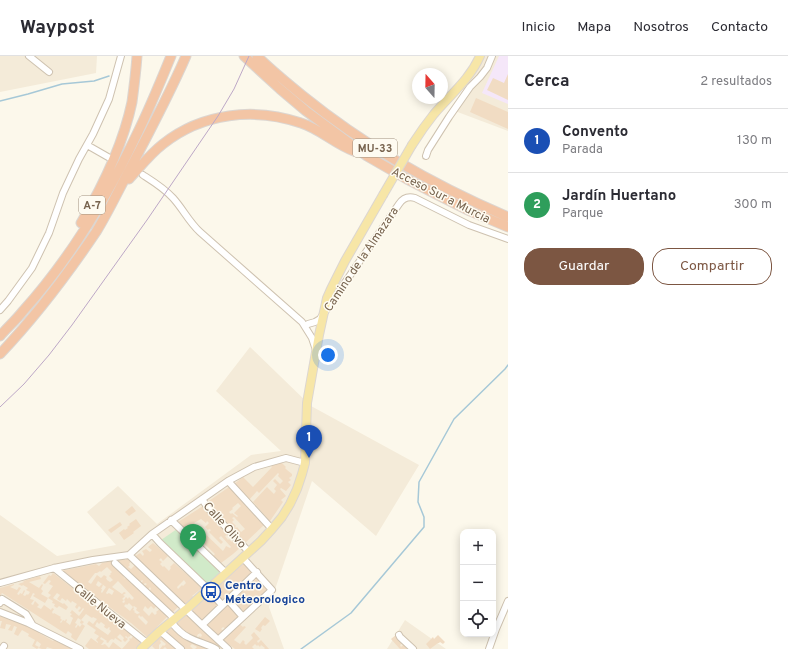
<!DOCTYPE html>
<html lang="es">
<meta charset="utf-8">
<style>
:root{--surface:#fff;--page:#f7f7f7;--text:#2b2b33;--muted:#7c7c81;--line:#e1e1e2;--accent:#7c5642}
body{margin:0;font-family:Overpass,sans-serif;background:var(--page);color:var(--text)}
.controls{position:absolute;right:12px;bottom:12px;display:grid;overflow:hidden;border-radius:8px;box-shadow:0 2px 10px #0003}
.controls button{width:36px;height:36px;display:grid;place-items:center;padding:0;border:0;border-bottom:1px solid var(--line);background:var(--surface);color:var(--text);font:20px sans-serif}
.compass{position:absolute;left:412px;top:12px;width:36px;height:36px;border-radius:50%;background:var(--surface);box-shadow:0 2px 10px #0003;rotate:340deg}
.you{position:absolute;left:328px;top:299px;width:14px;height:14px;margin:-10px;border:3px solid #fff;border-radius:50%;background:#1a73e8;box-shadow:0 0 0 6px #1a73e833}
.badge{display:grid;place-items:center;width:26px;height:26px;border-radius:50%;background:var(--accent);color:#fff;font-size:13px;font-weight:700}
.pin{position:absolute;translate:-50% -33px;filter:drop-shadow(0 1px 2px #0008)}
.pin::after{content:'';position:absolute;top:21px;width:14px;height:12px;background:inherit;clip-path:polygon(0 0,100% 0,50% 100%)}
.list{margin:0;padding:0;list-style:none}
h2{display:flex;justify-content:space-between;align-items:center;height:52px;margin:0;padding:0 16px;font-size:17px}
h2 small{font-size:13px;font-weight:400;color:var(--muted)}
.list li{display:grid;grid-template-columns:26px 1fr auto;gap:12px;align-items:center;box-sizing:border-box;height:64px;padding:0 16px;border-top:1px solid var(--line)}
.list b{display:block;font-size:15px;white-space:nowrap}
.list p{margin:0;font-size:13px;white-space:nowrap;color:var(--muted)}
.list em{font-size:13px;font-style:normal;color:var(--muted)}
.actions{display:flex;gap:8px;padding:12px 16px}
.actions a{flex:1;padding:9px 0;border:1px solid var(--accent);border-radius:16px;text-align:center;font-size:14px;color:var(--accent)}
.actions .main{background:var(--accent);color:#fff}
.icon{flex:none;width:22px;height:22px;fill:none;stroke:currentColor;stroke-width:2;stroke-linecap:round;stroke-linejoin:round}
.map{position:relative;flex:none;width:508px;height:593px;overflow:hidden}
header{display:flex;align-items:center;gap:24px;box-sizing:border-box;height:56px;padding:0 20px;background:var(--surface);border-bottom:1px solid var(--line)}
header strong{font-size:19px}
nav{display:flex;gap:22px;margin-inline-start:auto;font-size:14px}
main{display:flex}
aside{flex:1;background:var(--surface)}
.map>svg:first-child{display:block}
</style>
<header>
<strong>Waypost</strong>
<nav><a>Inicio</a><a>Mapa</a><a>Nosotros</a><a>Contacto</a></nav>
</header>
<main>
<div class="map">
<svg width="508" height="593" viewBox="0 0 508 593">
<rect width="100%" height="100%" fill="#fcf8eb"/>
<path fill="#f4ebd9" d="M0,0h97l-1,17 -96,19z
M477,0h31v75l-53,-20z
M250,291l61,59 108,59 -43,71 -64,-55 -43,126 15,42h-284v-134l57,41 59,-11 -29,-33 31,-26 39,38 94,-69 30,-4 -65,-60z
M405,564l41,29h-59z"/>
<path fill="#f5e7f9" d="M499,0h9v48l-26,-11z"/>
<path fill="#d1eac9" d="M177,473l47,45 -14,13 -49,-47z"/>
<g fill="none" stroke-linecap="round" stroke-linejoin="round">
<path stroke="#a6c8d7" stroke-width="1.5" d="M0,45l28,-7 34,-10 32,-3 15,-5
M301,593l50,-36 73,-86v-10l-6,-15 1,-20 35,-63 51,-50 3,-4"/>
</g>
<path fill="#f1dcc3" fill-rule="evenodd" d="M508,18v26l-21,-10 6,-12 11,5z
M476,42l32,14v17l-38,-17z
M279,406h2l5,5 -1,1 2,2 5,4v2l-3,2 2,2 -3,2 3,3 -5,6 -5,-3 -1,1 6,7 -5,4 2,2 -13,19 -17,-19 14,-15 7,7 2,-3 -2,-2 3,-4 -4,-4 2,-2 5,5 3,-3 -5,-5 1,-2 -1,-1 -19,20 -2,-2 -8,9 -15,-16 9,-7 10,10 19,-20 -2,-2 6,-2 1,1z
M229,431l35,38 -20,19 -7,-8 1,-1 -1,-2 -1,1 -30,-31zM238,447l3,3 -7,7 4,3 -1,1 -5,-4 -1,1 -2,-2 4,-3 -1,-1zM234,461l11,12 -4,3 -4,-5 -1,1 -1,-1 1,-1 -4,-4 2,-2 -2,-2z
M132,450l4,5 -7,5 -4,-4z
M203,450l27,29 -2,1 -1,-1 -2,1 3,4 1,-1 3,3 2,-2 7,7 -8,7 -12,9 -8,-7 2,-2 -25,-24 -2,2 -10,-10zM201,463l5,4 1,-2 2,2 -4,4 3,3 1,-1 2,1 -2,2 12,12 2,-2 -4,-4 2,-2 10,11 -1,1 -4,-2 -1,2 -2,3 -29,-28z
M136,463l5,7 -8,6 1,1 -10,7 -5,-7 5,-4 1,1 3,-2 -1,-1 3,-2 -1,-1z
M120,466l2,3 -11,8 -3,-3z
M153,487l15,13 -5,5 -2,-3 -2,2 3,2 -2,2 3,3 1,-1 5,5 2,-3 -1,-1 4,-4 28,25 -10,8 2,1 -8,8 -52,-48 6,-4 3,3 1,-2 -2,-3 4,-2 4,3 2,-2 -4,-3zM184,524l2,3 -3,3 -1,-1 -4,4 -1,-2z
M128,502l4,2 -3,4 1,1 -2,2 3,2 5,-5 44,41 -8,8 -23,-21 2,-3 -1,-2 -3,4 -4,-4 4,-3 -2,-1 -2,2 -2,-2 2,-2 -1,-1 -3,3 -24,-23 9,-1 1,1 3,-1z
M111,505l13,13 -1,2 2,3 2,-2 30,28 -3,4 -3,-3 -3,3 -3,-3 -2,4 6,6 3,-4 3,3 2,-2 -1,-1 5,-4 7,8 -21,21 -16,-14 -70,-52 35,-7 3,2 3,-3zM107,511l5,5 -2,2h1l-2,2 4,4 -3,2 -3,-2 -1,-2 1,-1 -3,-2 -3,3 -4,-3 -6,9 -3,-2 7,-9h2l3,-2 1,1zM98,525l8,6 -4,6 -1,-1 1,-3h-1l2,-4 -1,-1 -3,3 -3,-2zM118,525l16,17 -2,2 -3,-3 -1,2 -2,-2 -2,3 1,1 -1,2 -2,-1 2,-2 -2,-1 3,-3 -2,-1 3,-2 -2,-1 -2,2 -10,-7zM109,532l5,3 -2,4 -3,-2 -2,1 -1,-1zM129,547l4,4 1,-1 3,2 -1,2 4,3 -3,1 -3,-2 1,-1 -2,-1 1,-2 -1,-1 -3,4 -6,-5 2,-2 1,1zM139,559l2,2 1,-1 6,6 -2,3 -8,-8z
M243,507h2l7,8v3l-31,28 -3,-2 4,-4 -5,-5 -2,1h-1l-2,2v-3z
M53,517l79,61 -3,3v-1l-1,2 -2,-2 -1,1 3,2 -3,3 -2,-2 1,-2 -4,-4 -3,3 5,4 -1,1 -6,-4 -1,2 -2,-1 -2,1 -2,3 -2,-1 1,-1 -6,-4 -1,2 4,2 -3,4h1l3,-1 4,4 4,-6 9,7 8,-9 -1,-1 1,-1 1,1 3,-4 8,7 -6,7h-47l-4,-3 6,-8 7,5v-1l-2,-2 3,-4 -5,-3 2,-3 -9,-6 2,-3 4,3 4,-5 -4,-2 -1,1 -6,-4 -5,6 -3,-2 -3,5 2,1 -2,3 1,1 2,-3 2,2 2,-3 -2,-1 1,-3 3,2 -2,2 3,2 -9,15 -5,-4 1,-3 -4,-3 -2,3 -64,-41 -2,3v-8l14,-4v1l-4,2 7,3 2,-3 2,1 -4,6 2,1 1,-2 2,1 2,-4 1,1 -2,4 2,1 2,-2 1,1 2,-3 -4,-2 2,-2 -5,-3 -1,1 -4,-2 6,-2 -1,-1 17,-5 1,3 -12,3 10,6 3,-4 1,1 -2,4 2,2 -2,3 7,4 -3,5 -12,-7 2,-2 -2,-1 -3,6 4,1 -3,4 2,1 2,-4 4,4 -2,2 4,2 3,-4 7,5 1,-2 2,1 -2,3 1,2 1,-1 7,4 -1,1 2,2 -2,2 1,1 2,-3 2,1 1,-2 1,1 -1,2 4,3 3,-7 -3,-2 2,-2 -2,-1 2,-3 7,6 5,-7 -1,-1 -3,4 -2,-1 3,-3 -2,-2 -2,3 -2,-2 2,-3 -5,-3 -1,2 -4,-4 -1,2 -4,-3 -2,3 -3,-2 3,-4 -3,-2 -4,5 10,6 1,-1 4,4 -2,3 -7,-4 -2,2 -3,-2 1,-2 -3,-1 1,-2 -5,-3 3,-3 -3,-2 5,-7 -4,-2 2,-3 -2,-1 -4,4 -2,-1 6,-8 2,1zM97,566l2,2 2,-2 4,3 -1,2 3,2 2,-2 1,1 -1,1 2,2 -3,4 -13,-9z
M257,522h2l9,10v2l-22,21h-3l-9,-9v-3z
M209,538l11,10 -17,19 -10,-10 -1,-2z
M228,547l13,13 -15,13 -3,-2 -2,2 3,2 -5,5 -12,-10z
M0,557l40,19 -1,1 14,8 1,-1 18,9h-19l-6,-2 -1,2h-4l-3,-1 2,-4 -4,-3 -2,4 4,2 -2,2 -5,-3 3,-6 -7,-4 1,-2 -7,-4 -4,6 -4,-2 3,-7 -3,-1 -2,5 -4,-1 3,-5 -5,-1 -1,5 -5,-1 2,-7h-2z
M185,559l5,2 32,29 -2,1h-4l-18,-8 1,-3 2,1 1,-2 -2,-2 -1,1h-1l-2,4 -14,-5 2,-3 -9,-7z
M265,561l5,4 -5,5 -2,-1 -2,3 1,1 -2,3 -5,-3z
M238,567l5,4 1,-1 2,1 -12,13 6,4 3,-4 2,2 -1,1 2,2 7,-7 -2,-3 3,-3 6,7 -3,2 1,2 3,-3 8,9h-5l1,-1 -4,-3 -1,2 -2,-2 -1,1 -2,-2 -3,3 2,2h-19l-13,-10z
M170,571l4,4v-1l38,19h-17l2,-2 -5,-3 -2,2 3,3h-8l-20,-17z
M161,579l16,14h-10l-2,-2 -2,2h-3l3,-4 1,1 2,-2 -5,-4 -1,1 1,2 -2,2v4h-4l-3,-3z
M396,579l7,8 -3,2 1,2 3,-3 5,5h-9l-9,-10z
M438,579l7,7 -2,2 -3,-2 -1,1h-1l-8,6 -4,-5 7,-7 1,2z"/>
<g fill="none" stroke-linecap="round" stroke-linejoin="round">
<g stroke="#cec2b0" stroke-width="8">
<path id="minor" d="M29,0l20,16
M87,89l21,12
M426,100l2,-6 21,-33 21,-30 10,-10 7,-9 5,-12
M143,119c11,7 21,13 30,23 10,11 16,24 27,34l102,90 10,16 4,12
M0,254l8,-9 24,-33 17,-35 14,-40 16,-34 14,-25 16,-35 12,-43
M308,268l7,-2 5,-3 79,-115c4,-6 9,-8 16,-6l54,27 39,14
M228,425l44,48
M202,443l6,9 41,44
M171,464l55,53
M152,478l8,9 48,46 14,16
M129,499l73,70 26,24
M115,507l60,56
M54,512l93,75
M0,527l54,-15 39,-8 36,-5 23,-21 76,-53 26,-14 32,-9 19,5
M228,544l15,17
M0,547l2,-4 24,15 6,10
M0,556l28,11 52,26
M171,566c5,6 10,12 17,15 9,5 19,7 28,12
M202,569l55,-53
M160,575l21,18
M399,579l1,2 13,12
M218,584l54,-50 -29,-32
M2,593l2,-3
M489,593l7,-20 12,-28"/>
</g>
<g stroke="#dcd6d1" stroke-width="10">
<path id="major" d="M412,89c7,-11 14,-21 22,-31 16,-19 36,-35 46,-58
M141,593l19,-18 29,-24 72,-66 11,-12 10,-12 8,-13 7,-15 5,-15 3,-11 2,-60 12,-68 8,-37 4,-9 14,-28 38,-66"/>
</g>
<g stroke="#dcd6d1" stroke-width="11">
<path id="highway" d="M244,0l36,33 26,22 61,45 40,23 31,16 32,16 38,16
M257,0c14,14 30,27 46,40 63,51 130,89 205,121
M129,123c11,-12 21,-25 34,-35 39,-31 91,-37 138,-21 19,6 34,21 53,28
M81,167c22,-37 42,-78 51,-121 2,-15 4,-31 5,-46
M0,280c8,-9 16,-16 23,-25 46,-51 83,-112 113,-175 13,-26 24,-53 35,-80
M0,298c36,-38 67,-79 96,-122 13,-21 24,-45 36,-67 19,-36 38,-72 54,-109"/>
</g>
<use href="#minor" stroke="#fff" stroke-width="6"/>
<use href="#major" stroke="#f7e6a7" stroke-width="8"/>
<use href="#highway" stroke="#f3c5a5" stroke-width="9"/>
<path stroke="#bda8c7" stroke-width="1" d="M0,351l24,-23 25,-29 23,-30 75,-105 71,-104 16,-27 15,-33"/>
<g stroke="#dcd6d1" stroke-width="10" stroke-linecap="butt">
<path id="major-bridge" d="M383,139l29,-50"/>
</g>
<use href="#major-bridge" stroke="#f7e6a7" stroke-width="8"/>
</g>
<defs>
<g id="bus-ring" transform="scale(1)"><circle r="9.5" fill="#fefbf1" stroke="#1a4fb4" stroke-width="1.5"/><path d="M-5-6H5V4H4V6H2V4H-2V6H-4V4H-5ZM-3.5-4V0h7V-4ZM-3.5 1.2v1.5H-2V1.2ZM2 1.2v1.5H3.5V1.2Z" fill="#1a4fb4"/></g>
</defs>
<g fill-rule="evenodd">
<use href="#bus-ring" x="211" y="536"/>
</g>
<g text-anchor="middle" stroke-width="3" stroke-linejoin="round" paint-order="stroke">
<g fill="#fefbf1" stroke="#a0917f" stroke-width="1">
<rect x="353" y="83" width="44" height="18" rx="3"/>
<rect x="79" y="140" width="26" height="18" rx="3"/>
</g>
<g font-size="11" font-weight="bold" fill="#77634e">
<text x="375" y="96">MU-33</text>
<text x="92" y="153">A-7</text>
</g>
<g font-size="12" fill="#77634e" stroke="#fefbf1">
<text transform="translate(441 139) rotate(27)" y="4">Acceso Sur a Murcia</text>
<text transform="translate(361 203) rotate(-56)" y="4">Camino de la Almazara</text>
<text transform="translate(225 469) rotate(48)" y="4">Calle Olivo</text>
<text transform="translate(100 550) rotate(39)" y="4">Calle Nueva</text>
</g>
<g font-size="12" font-weight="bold" fill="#164399" stroke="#fefbf1" text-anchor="start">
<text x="225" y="533">Centro<tspan x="225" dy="14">Meteorologico</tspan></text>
</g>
</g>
</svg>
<div class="controls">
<button>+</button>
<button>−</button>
<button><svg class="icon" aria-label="locate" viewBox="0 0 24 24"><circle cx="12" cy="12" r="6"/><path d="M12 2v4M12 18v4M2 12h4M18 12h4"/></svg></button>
</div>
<svg class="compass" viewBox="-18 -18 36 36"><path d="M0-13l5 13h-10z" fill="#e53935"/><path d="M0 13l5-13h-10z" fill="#7c7c81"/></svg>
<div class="you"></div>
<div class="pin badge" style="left:309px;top:402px;background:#1a4fb4">1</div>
<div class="pin badge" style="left:193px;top:501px;background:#2e9e5b">2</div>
</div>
<aside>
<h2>Cerca<small>2 resultados</small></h2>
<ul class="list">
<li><span class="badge" style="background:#1a4fb4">1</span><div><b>Convento</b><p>Parada</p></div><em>130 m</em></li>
<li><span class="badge" style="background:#2e9e5b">2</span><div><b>Jardín Huertano</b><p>Parque</p></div><em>300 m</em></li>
</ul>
<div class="actions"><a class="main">Guardar</a><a>Compartir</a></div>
</aside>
</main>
